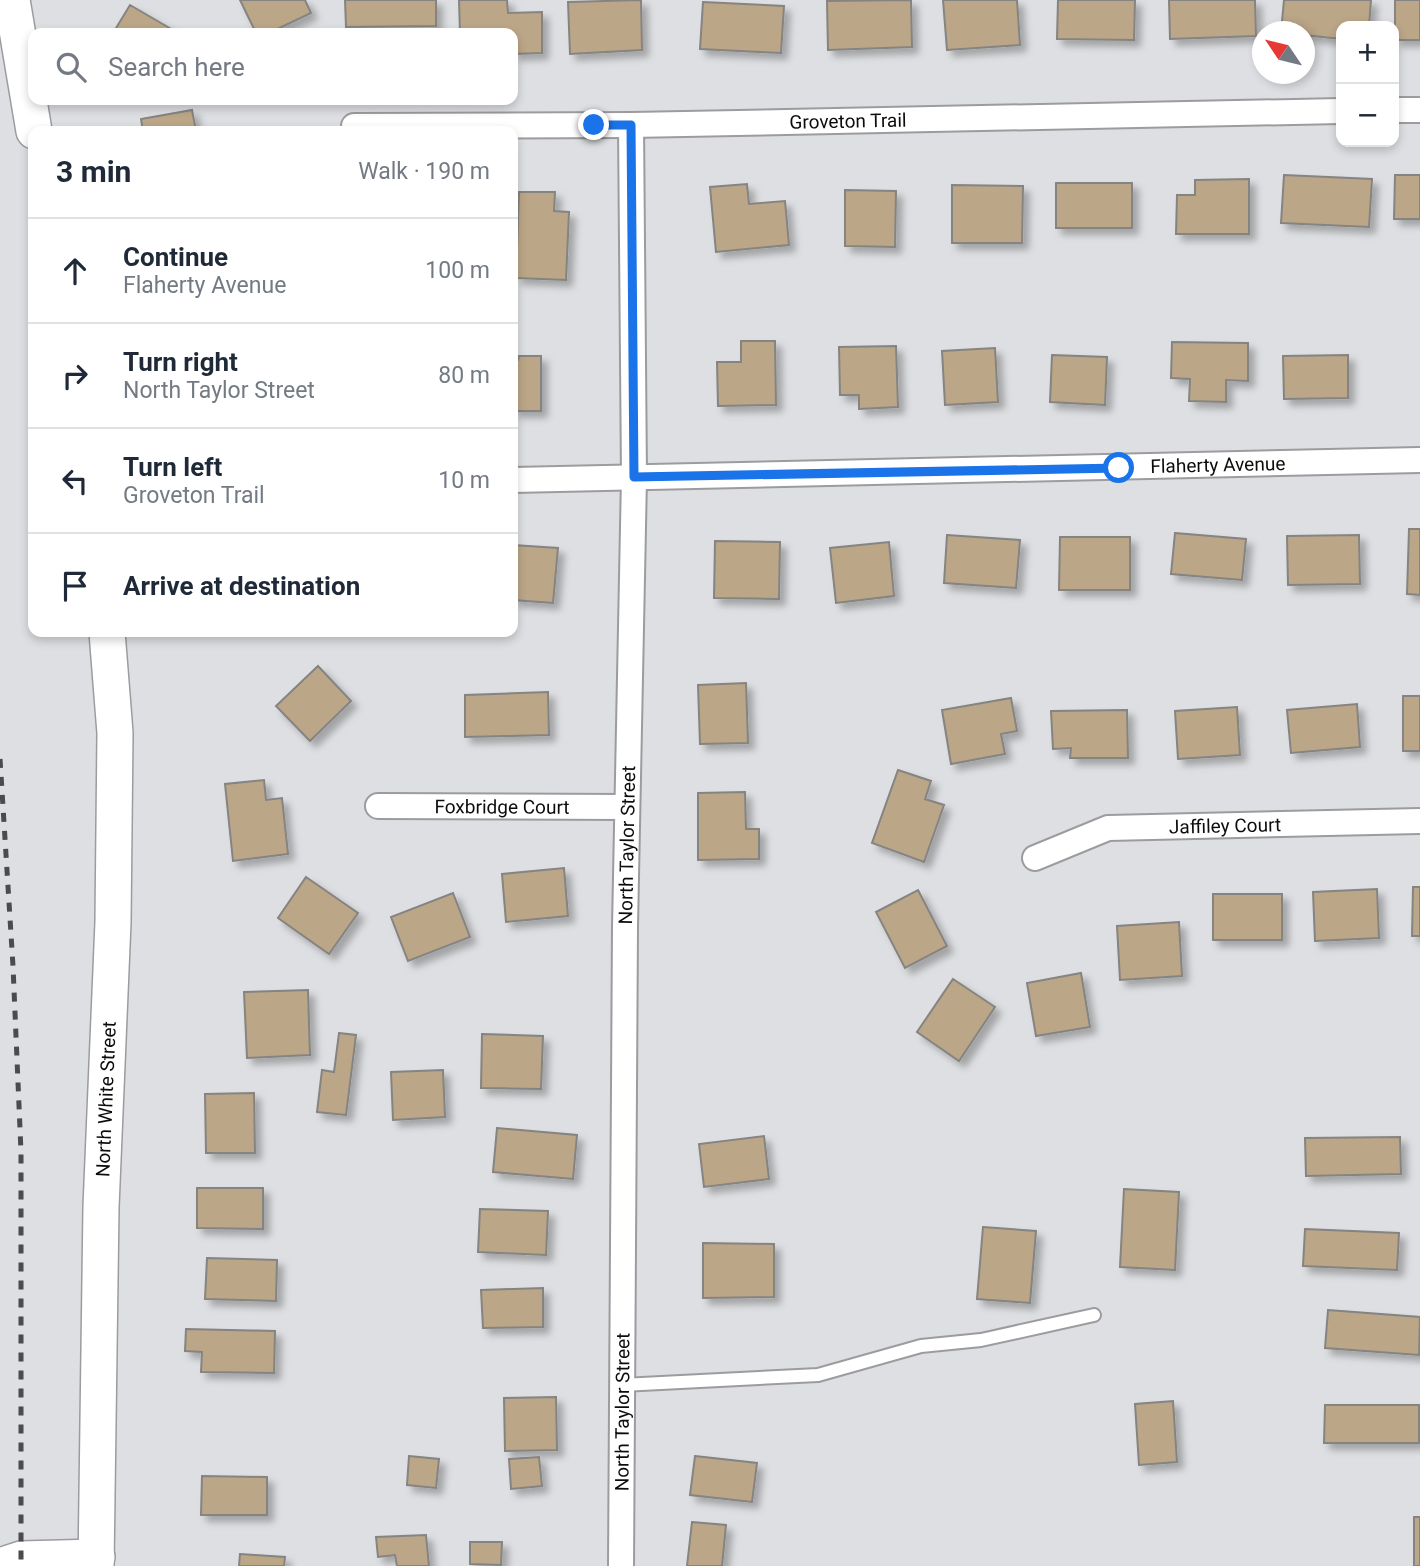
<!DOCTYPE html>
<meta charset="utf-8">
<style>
:root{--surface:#fff;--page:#f6f6f7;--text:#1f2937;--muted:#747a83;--line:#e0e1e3}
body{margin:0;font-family:Roboto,sans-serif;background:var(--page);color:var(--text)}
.controls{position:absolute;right:21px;top:21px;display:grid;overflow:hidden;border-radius:14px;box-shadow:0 4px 10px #0003}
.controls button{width:63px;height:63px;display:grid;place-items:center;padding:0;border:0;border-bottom:2px solid var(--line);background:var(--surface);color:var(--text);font:35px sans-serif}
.compass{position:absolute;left:1252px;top:21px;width:63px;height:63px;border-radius:50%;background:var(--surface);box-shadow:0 4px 10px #0003;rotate:305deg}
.stop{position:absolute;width:21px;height:21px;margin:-16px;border:5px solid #1a73e8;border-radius:50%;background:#fff}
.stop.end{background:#1a73e8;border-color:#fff;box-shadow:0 2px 7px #0008}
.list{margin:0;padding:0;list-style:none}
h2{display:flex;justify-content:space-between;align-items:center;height:91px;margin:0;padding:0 28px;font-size:30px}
h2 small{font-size:23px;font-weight:400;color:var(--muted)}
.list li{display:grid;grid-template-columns:46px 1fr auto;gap:21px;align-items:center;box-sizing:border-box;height:105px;padding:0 28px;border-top:2px solid var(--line)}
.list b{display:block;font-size:26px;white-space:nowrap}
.list p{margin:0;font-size:23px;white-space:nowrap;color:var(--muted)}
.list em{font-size:23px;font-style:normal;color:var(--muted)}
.icon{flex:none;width:38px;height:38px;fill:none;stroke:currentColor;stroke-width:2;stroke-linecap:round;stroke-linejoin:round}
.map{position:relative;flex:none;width:1420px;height:1566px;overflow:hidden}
.search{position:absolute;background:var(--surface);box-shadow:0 4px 10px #0003;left:28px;top:28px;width:490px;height:77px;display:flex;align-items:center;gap:18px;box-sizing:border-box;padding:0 24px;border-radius:14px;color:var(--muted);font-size:26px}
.panel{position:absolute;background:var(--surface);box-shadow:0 4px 10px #0003;left:28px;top:126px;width:490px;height:511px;border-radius:14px}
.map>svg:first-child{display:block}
</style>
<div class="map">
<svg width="1420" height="1566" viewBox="0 0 1420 1566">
<defs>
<filter id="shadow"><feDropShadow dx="6" dy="6" stdDeviation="3.5" flood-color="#0004"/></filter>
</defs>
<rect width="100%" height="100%" fill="#dedfe2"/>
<path fill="#bba687" stroke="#868482" stroke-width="2" filter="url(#shadow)" d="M240,0h65l6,13 -42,20h-13z
M345,0h91v26l-90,1z
M459,0h48l1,13 34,-1v41l-29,1v-21h-53z
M641,0l1,50 -72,4 -2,-52z
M911,0l1,47 -84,3 -1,-49z
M943,0h74l3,45 -73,5z
M1058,0h77l-1,40 -77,-1z
M1169,0h86l1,36 -86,3z
M1284,0h87l-2,26h-28v13l-37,-4v-3h-23z
M1395,0h25v40h-25z
M703,2l81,4 -3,47 -81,-4z
M130,5l48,28h-65z
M192,110l4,21h-53l-2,-12z
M1284,175l88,4 -3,48 -88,-4z
M1395,175h25v44h-26z
M1249,179v55h-73l1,-39h18v-15z
M1056,183h76v45h-76z
M747,184l2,20 36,-3 4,44 -73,7 -6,-65z
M952,185l71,1 -1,57h-70z
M845,190l51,1 -1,56 -50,-1z
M519,192h36l-1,19 15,1 -3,68 -50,-2z
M741,341h34l1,64 -58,1 -1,-44h24z
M1172,342l76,1v38l-22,-1v22l-37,-1 1,-22 -19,-1z
M896,346l2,61 -39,2v-14h-19l-1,-48z
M995,348l3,54 -53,3 -3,-54z
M1052,355l55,2 -2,48 -55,-3z
M1348,355v43l-64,1 -1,-43z
M519,356h22v55h-28v-50l5,-1z
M1409,529h11v66l-13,-1z
M1175,533l71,6 -4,41 -71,-6z
M947,535l73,5 -4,48 -72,-5z
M1359,535l1,49 -72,1 -1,-49z
M1060,537h70v53h-71z
M715,541l65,1 -1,57 -65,-1z
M889,542l5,54 -58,7 -6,-55z
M513,545l45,3 -5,55 -40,-3z
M318,666l33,35 -41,40 -34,-35z
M746,683l2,60 -48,1 -2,-59z
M548,692l1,43 -84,2v-42z
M1403,696h17v55h-17z
M1011,698l6,33 -16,3 4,20 -54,10 -9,-54z
M1357,704l3,43 -69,6 -4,-43z
M1237,707l3,48 -62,4 -3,-48z
M1127,710l1,48h-58l1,-10 -18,1 -2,-38z
M898,770l33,11 -6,18 19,6 -20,57 -52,-19z
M264,780l2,20 16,-2 6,56 -55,7 -8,-77z
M745,792l1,37h13v30l-61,1v-67z
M564,868l4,48 -62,6 -4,-48z
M306,877l52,36 -29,41 -51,-36z
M1413,887h7v49h-8z
M1377,889l2,49 -64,3 -2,-49z
M918,890l29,56 -42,22 -29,-56z
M453,893l17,44 -62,24 -17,-44z
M1213,894h69v46h-69z
M1179,922l3,54 -62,4 -3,-54z
M1081,973l9,54 -54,9 -9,-53z
M953,979l42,28 -36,54 -42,-29z
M308,990l2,65 -63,3 -3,-66z
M339,1033l17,2 -10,80 -29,-3 5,-42 12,2z
M482,1034l61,2 -2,53 -60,-1z
M443,1070l2,47 -52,3 -2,-48z
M254,1093l1,60h-49l-1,-59z
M497,1128l80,7 -4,44 -80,-7z
M764,1136l5,43 -65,8 -5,-43z
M1400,1137l1,37 -95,2 -1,-38z
M197,1188h66v41l-66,-1z
M1124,1189l55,3 -4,78 -55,-3z
M480,1209l68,2 -2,44 -68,-3z
M983,1227l53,4 -6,72 -53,-4z
M1305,1229l94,4 -2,37 -94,-4z
M703,1243l71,1v53l-71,1z
M207,1258l70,2 -1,41 -71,-2z
M543,1288v39l-60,1 -2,-38z
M1328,1310l92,7 -1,38 -94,-7z
M186,1329l89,2 -1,42 -73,-1 1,-20 -17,-1z
M556,1397l1,53 -52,1 -1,-53z
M1173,1401l4,61 -38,3 -4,-61z
M1325,1405h94v38h-95z
M409,1456l30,3 -3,29 -29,-3z
M695,1456l62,7 -5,39 -62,-7z
M539,1457l3,29 -31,3 -2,-30z
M202,1476l65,1v38h-66z
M1414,1517h6v49h-6z
M692,1522l34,3 -4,41h-35z
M426,1535l3,31h-32l-2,-11 -17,2 -2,-20z
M470,1542h32l-1,23 -31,-1z
M240,1554l45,3 -1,9h-45z"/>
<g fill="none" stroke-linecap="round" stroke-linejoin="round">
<g stroke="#9c9c9f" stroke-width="16">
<path id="lane" d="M622,1385l196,-10 103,-29 60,-6 113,-25"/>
</g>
<g stroke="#9c9c9f" stroke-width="28">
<g id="street">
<path d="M1394,110h26"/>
<path id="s1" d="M354,126l277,-1 710,-14"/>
<path id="s2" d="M513,480l907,-20"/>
<path id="s3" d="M378,806l248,1"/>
<path id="s4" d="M1035,858l73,-30 312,-7"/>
<path id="s5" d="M621,1566l4,-639 9,-450 -3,-352"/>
</g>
</g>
<g stroke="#9c9c9f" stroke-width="38">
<g id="secondary">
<path d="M12,0l22,131"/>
<path d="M0,1566l21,-7 76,-2"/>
<path id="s6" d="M96,1566l5,-359 12,-285 2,-189 -8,-101"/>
</g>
</g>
<use href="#lane" stroke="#fff" stroke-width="12"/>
<use href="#street" stroke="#fff" stroke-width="24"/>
<use href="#secondary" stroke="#fff" stroke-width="35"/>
<path stroke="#4b4b4d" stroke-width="5" stroke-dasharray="9 9" stroke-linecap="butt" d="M0,759l13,207 8,186v414"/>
</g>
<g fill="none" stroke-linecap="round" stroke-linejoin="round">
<path stroke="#1a73e8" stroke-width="9" d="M594,125h37l3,352 485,-9"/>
</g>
<g text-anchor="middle" stroke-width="5" stroke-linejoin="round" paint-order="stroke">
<g font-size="19" fill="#0c0c0d" stroke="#dedfe2">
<text dy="7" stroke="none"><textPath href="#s1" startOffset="494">Groveton Trail</textPath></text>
<text dy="7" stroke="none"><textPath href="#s2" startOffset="705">Flaherty Avenue</textPath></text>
<text dy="7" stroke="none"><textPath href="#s3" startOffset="124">Foxbridge Court</textPath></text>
<text dy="7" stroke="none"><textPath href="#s4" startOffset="196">Jaffiley Court</textPath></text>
<text dy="7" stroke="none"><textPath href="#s5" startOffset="721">North Taylor Street</textPath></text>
<text dy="7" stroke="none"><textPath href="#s6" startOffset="467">North White Street</textPath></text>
<text dy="7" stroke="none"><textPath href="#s5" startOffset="154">North Taylor Street</textPath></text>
</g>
</g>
</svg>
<div class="controls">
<button>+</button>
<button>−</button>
</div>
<svg class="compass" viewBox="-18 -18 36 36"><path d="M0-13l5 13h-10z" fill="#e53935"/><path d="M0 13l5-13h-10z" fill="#747a83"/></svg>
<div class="stop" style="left:1119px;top:468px"></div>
<div class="stop end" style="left:594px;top:125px"></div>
<div class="search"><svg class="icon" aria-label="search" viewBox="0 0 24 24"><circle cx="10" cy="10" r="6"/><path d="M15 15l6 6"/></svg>Search here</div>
<section class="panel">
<h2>3 min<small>Walk · 190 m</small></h2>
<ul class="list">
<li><svg class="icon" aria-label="ahead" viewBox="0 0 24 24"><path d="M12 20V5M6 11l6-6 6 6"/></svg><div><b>Continue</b><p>Flaherty Avenue</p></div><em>100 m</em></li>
<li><svg class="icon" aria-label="right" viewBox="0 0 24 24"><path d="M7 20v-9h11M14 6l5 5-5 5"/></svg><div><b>Turn right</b><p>North Taylor Street</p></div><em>80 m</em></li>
<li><svg class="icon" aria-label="left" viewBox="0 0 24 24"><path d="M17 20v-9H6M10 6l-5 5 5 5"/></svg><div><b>Turn left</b><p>Groveton Trail</p></div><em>10 m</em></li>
<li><svg class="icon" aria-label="arrive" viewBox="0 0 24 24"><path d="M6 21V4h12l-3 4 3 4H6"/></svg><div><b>Arrive at destination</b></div></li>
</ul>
</section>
</div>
